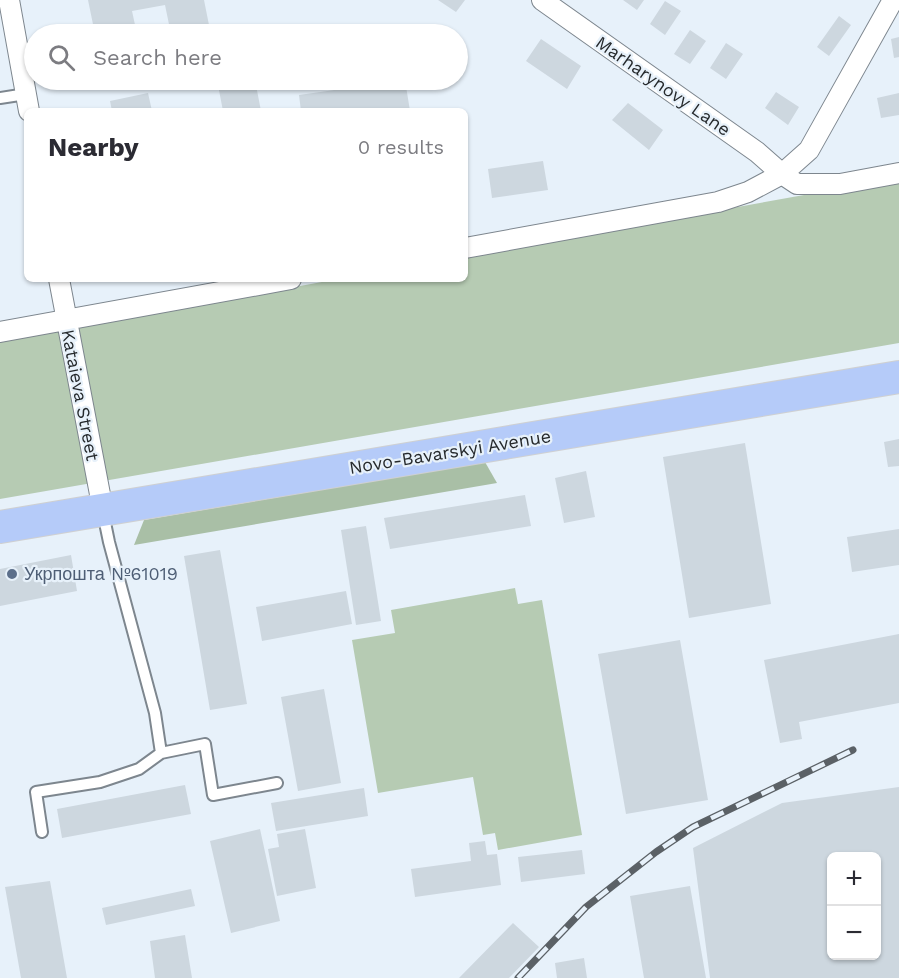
<!DOCTYPE html>
<meta charset="utf-8">
<style>
:root{--surface:#fff;--page:#f2f2f3;--text:#2b2b33;--muted:#7c7c81;--line:#e1e1e2}
body{margin:0;font-family:"Work Sans",sans-serif;background:var(--page);color:var(--text)}
.controls{position:absolute;right:18px;bottom:18px;display:grid;overflow:hidden;border-radius:9px;box-shadow:0 2px 4px #0004}
.controls button{width:54px;height:54px;display:grid;place-items:center;padding:0;border:0;border-bottom:2px solid var(--line);background:var(--surface);color:var(--text);font:30px sans-serif}
.list{margin:0;padding:0;list-style:none}
h2{display:flex;justify-content:space-between;align-items:center;height:78px;margin:0;padding:0 24px;font-size:26px}
h2 small{font-size:20px;font-weight:400;color:var(--muted)}
.icon{flex:none;width:33px;height:33px;fill:none;stroke:currentColor;stroke-width:2;stroke-linecap:round;stroke-linejoin:round}
.map{position:relative;flex:none;width:899px;height:978px;overflow:hidden}
.search{position:absolute;background:var(--surface);box-shadow:0 2px 4px #0004;left:24px;top:24px;width:444px;height:66px;display:flex;align-items:center;gap:15px;box-sizing:border-box;padding:0 21px;border-radius:33px;color:var(--muted);font-size:22px}
.panel{position:absolute;background:var(--surface);box-shadow:0 2px 4px #0004;left:24px;top:108px;width:444px;height:174px;border-radius:9px}
.map>svg:first-child{display:block}
</style>
<div class="map">
<svg width="899" height="978" viewBox="0 0 899 978">
<rect width="100%" height="100%" fill="#e7f1fa"/>
<path fill="#b6cbb3" d="M899,178v165l-899,156v-158l338,-62h127v-23z
M515,588l3,16 24,-4 40,235 -84,15 -3,-17 -12,2 -10,-58 -95,16 -26,-153 43,-7 -4,-23z"/>
<path fill="#a9bfa6" d="M485,462l12,21 -363,62 10,-25z"/>
<path fill="#cdd7df" fill-rule="evenodd" d="M88,0h116l6,30 -22,4h-17l-6,-29 -33,6 5,23h-42z
M438,0h27l-9,12z
M623,0h21l-7,10z
M665,1l16,10 -16,24 -15,-11z
M839,16l12,9 -22,31 -12,-9z
M690,30l16,11 -16,23 -16,-10z
M899,37v20l-5,1 -3,-19z
M541,39l40,27 -14,23 -41,-28z
M726,43l17,11 -17,25 -16,-11z
M217,80h38l6,31h-38z
M405,80l5,31h-109l-2,-16z
M776,92l23,15 -11,18 -23,-17z
M148,93l4,18h-40l-2,-10z
M899,93v22l-18,3 -4,-20z
M628,103l35,27 -14,20 -37,-30z
M543,161l5,29 -56,8 -4,-29z
M899,439v27l-11,1 -4,-25z
M745,443l26,161 -82,14 -26,-161z
M586,471l9,46 -31,6 -9,-45z
M525,495l6,31 -141,23 -6,-31z
M366,526l15,95 -25,4 -15,-95z
M899,529v36l-47,7 -5,-35z
M220,550l27,154 -37,6 -26,-154z
M71,555l6,36 -77,15v-37z
M346,591l6,33 -90,17 -6,-34z
M899,634v69l-100,19 3,17 -22,4 -16,-83z
M680,640l28,160 -82,14 -28,-160z
M324,689l17,94 -43,8 -17,-94z
M185,785l6,29 -129,24 -5,-29z
M899,787v191h-189l-17,-130 89,-45zM832,856h44v100h-44z
M364,788l4,28 -92,15 -5,-28z
M260,829l20,92 -49,12 -21,-92z
M305,829l11,59 -39,8 -9,-47 11,-2 -2,-13z
M485,841l2,14 10,-1 4,31 -86,12 -4,-28 60,-8 -2,-18z
M582,850l3,24 -64,8 -3,-25z
M50,881l17,97h-46l-16,-91z
M690,886l16,92h-62l-14,-82z
M191,889l4,17 -89,19 -4,-17z
M513,923l26,24 -30,31h-50z
M185,935l7,43h-37l-5,-37z
M584,958l3,20h-30l-2,-15z"/>
<g fill="none" stroke-linecap="round" stroke-linejoin="round">
<g stroke="#7d868e" stroke-width="14">
<path id="lane" d="M0,98l26,-4
M161,753l44,-9 8,51 64,-12
M42,832l-6,-40 64,-10 39,-13 22,-16 -6,-40 -46,-171 -6,-29"/>
</g>
<g stroke="#7d868e" stroke-width="22">
<path id="street" d="M9,0l20,111
M542,0l215,152 25,22 27,-24 84,-150
M465,248l253,-46 30,-10 34,-18 15,10h43l59,-11
M59,279l44,231
M0,332l291,-53"/>
</g>
<g stroke="#cfd0d1" stroke-width="34">
<path id="primary" d="M0,527l899,-150"/>
</g>
<use href="#lane" stroke="#fff" stroke-width="10"/>
<use href="#street" stroke="#fff" stroke-width="20"/>
<use href="#primary" stroke="#b5cbf9" stroke-width="32"/>
<g stroke="#5b6166" stroke-width="7">
<path id="rail" d="M518,978l68,-71 70,-55 37,-25 160,-77"/>
</g>
<use href="#rail" stroke="#e7f1fa" stroke-width="4.5" stroke-dasharray="14" stroke-linecap="butt"/>
</g>
<circle fill="#5c6f8a" stroke="#e7f1fa" stroke-width="2" cx="12" cy="574" r="6"/>
<g text-anchor="middle" stroke-width="4.5" stroke-linejoin="round" paint-order="stroke">
<g font-size="18" fill="#25292c" stroke="#e7f1fa">
<text transform="translate(663 86) rotate(35)" y="6">Marharynovy Lane</text>
<text transform="translate(80 395) rotate(79)" y="6">Kataieva Street</text>
<text transform="translate(450 452) rotate(-9)" y="6">Novo-Bavarskyi Avenue</text>
</g>
<g font-size="18" fill="#4e5e75" stroke="#e7f1fa" text-anchor="start">
<text x="24" y="580">Укрпошта №61019</text>
</g>
</g>
</svg>
<div class="controls">
<button>+</button>
<button>−</button>
</div>
<div class="search"><svg class="icon" aria-label="search" viewBox="0 0 24 24"><circle cx="10" cy="10" r="6"/><path d="M15 15l6 6"/></svg>Search here</div>
<section class="panel">
<h2>Nearby<small>0 results</small></h2>
<ul class="list">
</ul>
</section>
</div>
